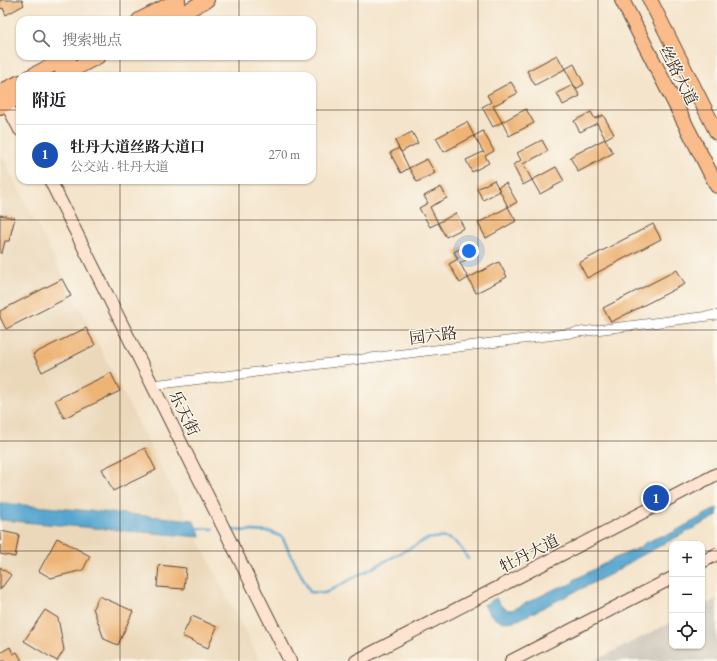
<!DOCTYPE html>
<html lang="zh">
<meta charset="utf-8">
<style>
:root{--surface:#fff;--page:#f2f2f2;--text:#202124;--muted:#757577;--line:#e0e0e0;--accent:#2563eb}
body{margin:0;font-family:"EB Garamond","Noto Serif SC",serif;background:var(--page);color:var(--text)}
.controls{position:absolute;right:12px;bottom:12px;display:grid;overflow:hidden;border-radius:8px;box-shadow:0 1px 3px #0004}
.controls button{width:36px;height:36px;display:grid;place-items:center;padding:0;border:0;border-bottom:1px solid var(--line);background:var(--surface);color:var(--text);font:20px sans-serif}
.you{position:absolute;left:469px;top:251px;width:14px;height:14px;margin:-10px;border:3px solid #fff;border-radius:50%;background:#1a73e8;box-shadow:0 0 0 6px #1a73e833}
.badge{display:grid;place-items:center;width:26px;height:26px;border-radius:50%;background:var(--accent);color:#fff;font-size:13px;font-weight:700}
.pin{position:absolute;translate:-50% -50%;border:2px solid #fff;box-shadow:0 1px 4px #0006}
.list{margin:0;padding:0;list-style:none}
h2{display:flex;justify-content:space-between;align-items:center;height:52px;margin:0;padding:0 16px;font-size:17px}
h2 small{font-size:13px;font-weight:400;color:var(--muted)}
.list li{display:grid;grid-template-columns:26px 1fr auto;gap:12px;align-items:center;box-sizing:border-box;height:60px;padding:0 16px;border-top:1px solid var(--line)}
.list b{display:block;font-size:15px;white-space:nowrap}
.list p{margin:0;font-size:13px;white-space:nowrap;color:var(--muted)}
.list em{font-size:13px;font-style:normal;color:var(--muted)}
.icon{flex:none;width:22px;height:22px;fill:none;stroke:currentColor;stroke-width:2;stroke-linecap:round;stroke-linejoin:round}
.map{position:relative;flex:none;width:717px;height:661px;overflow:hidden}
.search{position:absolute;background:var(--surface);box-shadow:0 1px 3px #0004;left:16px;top:16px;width:300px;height:44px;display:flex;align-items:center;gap:10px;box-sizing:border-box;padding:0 14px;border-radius:12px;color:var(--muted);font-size:15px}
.panel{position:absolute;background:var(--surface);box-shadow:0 1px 3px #0004;left:16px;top:72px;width:300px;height:112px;border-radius:12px}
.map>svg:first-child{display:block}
</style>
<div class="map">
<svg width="717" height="661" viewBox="0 0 717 661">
<rect width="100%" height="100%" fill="#fbf7ec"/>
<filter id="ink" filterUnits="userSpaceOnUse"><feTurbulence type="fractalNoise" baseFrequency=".025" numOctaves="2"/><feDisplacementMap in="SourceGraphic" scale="8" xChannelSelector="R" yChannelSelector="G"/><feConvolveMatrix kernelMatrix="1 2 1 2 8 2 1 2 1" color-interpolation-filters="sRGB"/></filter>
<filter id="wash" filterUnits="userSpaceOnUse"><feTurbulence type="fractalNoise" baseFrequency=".012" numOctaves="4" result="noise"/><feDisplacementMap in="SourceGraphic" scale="16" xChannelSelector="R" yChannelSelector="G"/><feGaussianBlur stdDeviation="0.9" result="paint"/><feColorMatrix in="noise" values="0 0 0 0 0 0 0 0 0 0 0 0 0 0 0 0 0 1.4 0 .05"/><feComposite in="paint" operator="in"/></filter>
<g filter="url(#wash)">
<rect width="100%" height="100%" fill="#f4e4cb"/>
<path fill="#ebd8ba" d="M0,152l260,509h-260z"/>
<path fill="#cbc3b8" d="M717,599v62h-123l78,-39v24h30v-40z"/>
<path fill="#55a5cf" stroke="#486876" d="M0,503l193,17 8,17 -201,-17z
M717,508v8l-80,42 -24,15 -93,46c-18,6 -26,3 -36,-14l12,-7c4,7 7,12 16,12l45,-22 12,-3 4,-2 1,-3 11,-6 30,-16 24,-10 6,-5 13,-6 12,-3z"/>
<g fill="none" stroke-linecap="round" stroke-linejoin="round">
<path stroke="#55a5cf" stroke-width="2.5" d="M194,528l19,1
M230,530l41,2 11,5 28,55 15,1 102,-54c22,-5 30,1 41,20"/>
</g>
<g id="blocks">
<path fill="#eeb476" d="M0,0h22l2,5 -18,10 -3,-7 -3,1z
M557,55l8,14 -30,16 -8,-14z
M574,64l10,20 -8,5 -11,-20z
M511,82l7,11 -25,13 9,16 -9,5 -11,-20 9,-5 -4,-7z
M573,85l7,11 -17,9 -6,-12z
M526,109l8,14 -25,13 -7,-14z
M591,112l4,7 8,-4 11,19 -9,5 -8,-16 -17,9 -6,-11z
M467,122l7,14 -30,16 -8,-14z
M483,131l11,20 -9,5 4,7 -17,9 -6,-12 17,-8 1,1 -10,-17z
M412,132l6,11 -17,9 -6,-11z
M605,139l8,14 -35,19 -8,-15z
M542,140l6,11 -25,13 9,16 -9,5 -10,-20 8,-5 -4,-7z
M399,148l10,20 -8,5 -11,-20z
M427,159l8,14 -18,9 -8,-14z
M556,167l8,14 -24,13 -8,-14z
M494,180l6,11 -17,9 -6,-11z
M506,183l11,19 -9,5 -10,-20z
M441,187l6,11 -17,9 8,16 -8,4 -11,-19 9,-5 -4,-7z
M508,207l8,14 -30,17 -8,-15z
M456,213l8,15 -18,9 -8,-14z
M0,215l15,3 -6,23h-4l-3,12h-2z
M653,224l8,15 -74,39 -8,-15z
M471,243l6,11 -17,9 8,15 -8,5 -11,-19 9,-5 -4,-7z
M499,262l8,15 -31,16 -8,-15z
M677,270l8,14 -74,38 -8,-14z
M62,279l9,17 -65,33 -6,-12v-6z
M86,328l9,17 -53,27 -9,-18z
M111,373l9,18 -56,27 -9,-18z
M145,448l11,22 -43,21 -11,-22z
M1,531l18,4 -4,22 -15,-3z
M57,538l33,18 -7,14 -32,8 -12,-7z
M159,565l27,3 -2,21 -27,-2z
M0,567l11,8 -11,15z
M99,596l34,15 -15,34 -14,-6 -11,-31z
M45,610l13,8 6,32 -7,11 -33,-20z
M192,616l25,11 -9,21 -26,-12z
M10,647l3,7 4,-2 5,9h-22v-8z"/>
</g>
</g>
<g filter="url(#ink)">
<use href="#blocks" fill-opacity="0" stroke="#574638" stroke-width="1"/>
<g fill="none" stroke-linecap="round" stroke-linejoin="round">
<g stroke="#574638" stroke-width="10">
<path id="street" d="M153,385l564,-70"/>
</g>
<g stroke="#574638" stroke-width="14">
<path id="secondary" d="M3,97l17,33
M50,180l240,481
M702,562l15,-8
M356,661l361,-187
M511,661l161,-83"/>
</g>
<g stroke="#574638" stroke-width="16">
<path id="primary" d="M622,0l95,186
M650,0l67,133
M139,20l39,-20
M169,20l38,-20
M31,76l39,-20
M61,76l38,-20
M0,92l20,-10
M0,107l20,-10"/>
</g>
<use href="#street" stroke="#fff" stroke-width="9"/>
<use href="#secondary" stroke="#fde4d1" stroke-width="12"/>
<use href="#primary" stroke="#fabc8b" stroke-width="14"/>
</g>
</g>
<path fill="none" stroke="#3b2a1e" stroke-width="1" stroke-opacity="0.55" d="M120,0v20M239,0v20M358,0v661M478,0v661M598,0v661M120,56v20M239,56v20M0,110h20M312,110h405M120,180v481M239,180v481M0,220h717M0,330h717M0,441h717M0,551h672M702,551h15"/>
<g text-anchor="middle" stroke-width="3" stroke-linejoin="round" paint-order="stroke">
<g font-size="16" fill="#3b2a1e" stroke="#fbf7ec">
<text transform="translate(679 75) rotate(63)" y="6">丝路大道</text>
<text transform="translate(433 335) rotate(-7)" y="6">园六路</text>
<text transform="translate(185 413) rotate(64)" y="6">乐天街</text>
<text transform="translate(529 553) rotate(-27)" y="6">牡丹大道</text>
</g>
</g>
</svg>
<div class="controls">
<button>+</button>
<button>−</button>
<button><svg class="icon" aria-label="locate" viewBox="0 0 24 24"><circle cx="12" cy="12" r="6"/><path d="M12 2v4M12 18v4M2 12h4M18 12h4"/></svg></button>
</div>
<div class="you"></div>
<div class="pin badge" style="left:656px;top:498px;background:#1a4fb4">1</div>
<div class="search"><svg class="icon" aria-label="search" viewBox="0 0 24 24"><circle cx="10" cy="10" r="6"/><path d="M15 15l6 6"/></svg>搜索地点</div>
<section class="panel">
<h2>附近<small></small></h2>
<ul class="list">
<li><span class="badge" style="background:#1a4fb4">1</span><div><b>牡丹大道丝路大道口</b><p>公交站 · 牡丹大道</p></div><em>270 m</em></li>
</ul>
</section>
</div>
